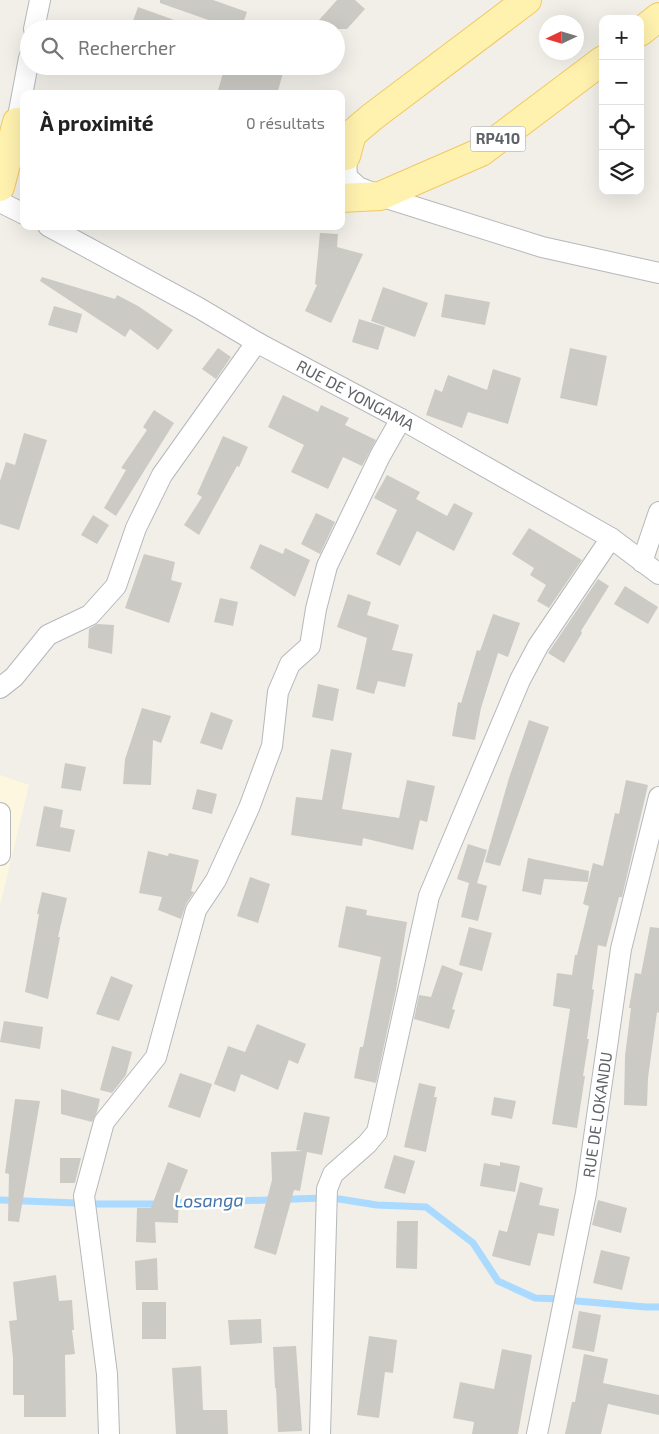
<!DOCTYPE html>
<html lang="fr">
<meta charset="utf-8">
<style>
:root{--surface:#fff;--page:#f6f6f6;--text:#222;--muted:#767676;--line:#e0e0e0}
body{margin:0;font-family:"Exo 2",sans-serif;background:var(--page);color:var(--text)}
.controls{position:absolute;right:15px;top:15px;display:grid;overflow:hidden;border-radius:10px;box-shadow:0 5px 20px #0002}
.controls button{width:45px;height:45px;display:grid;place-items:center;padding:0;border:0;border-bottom:1px solid var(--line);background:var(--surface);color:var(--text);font:25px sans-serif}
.compass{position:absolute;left:539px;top:15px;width:45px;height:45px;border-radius:50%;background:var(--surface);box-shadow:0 5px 20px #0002;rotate:266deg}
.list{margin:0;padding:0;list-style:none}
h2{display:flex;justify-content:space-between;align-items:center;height:65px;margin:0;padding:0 20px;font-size:21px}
h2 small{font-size:16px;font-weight:400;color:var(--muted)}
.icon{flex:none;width:28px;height:28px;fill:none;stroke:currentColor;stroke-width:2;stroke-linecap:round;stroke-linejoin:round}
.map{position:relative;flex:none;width:659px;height:1434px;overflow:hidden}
.search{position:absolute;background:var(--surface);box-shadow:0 5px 20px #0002;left:20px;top:20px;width:325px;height:55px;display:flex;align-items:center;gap:12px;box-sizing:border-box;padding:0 18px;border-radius:28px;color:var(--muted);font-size:19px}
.panel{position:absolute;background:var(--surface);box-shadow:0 5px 20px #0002;left:20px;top:90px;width:325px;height:140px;border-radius:10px}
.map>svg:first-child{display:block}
</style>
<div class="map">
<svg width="659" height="1434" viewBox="0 0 659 1434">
<rect width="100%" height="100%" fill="#f1efe8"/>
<path fill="#fef7e0" d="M0,775l29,10 -29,120z"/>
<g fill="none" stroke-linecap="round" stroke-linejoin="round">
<path stroke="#aadaff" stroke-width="7" d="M339,1199l38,6 49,2 47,36 25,38 37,17 25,1
M0,1200l76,3
M97,1204h56l169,-6
M577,1301l69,6h13"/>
</g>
<path fill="#cccac5" d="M160,0h53l34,12 -6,17h-7l-74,-26z
M337,0h18l10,9 -18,20h-36z
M138,7l53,19v3h-61z
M225,66h60l-8,28h-60z
M320,233l18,1 -1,13 26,7 -32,69 -26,-12 12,-26 -2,-1z
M42,277l73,22 2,-4 21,11 35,24 -15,20 -28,-21 -5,8 -85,-56z
M383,287l45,16 -13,34 -44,-16z
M445,294l45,8 -5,23 -44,-8z
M54,306l28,8 -5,19 -29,-8z
M359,319l26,8 -7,23 -26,-8z
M218,348l13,9 -15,22 -14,-10z
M570,348l37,8 -10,50 -37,-8z
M493,369l28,9 -13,46 -40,-12 -6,16 -36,-13 9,-26 7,3 6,-17 39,15z
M283,395l35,17 3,-7 28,13 -4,7 31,15 -14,26 -19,-9 -15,32 -37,-17 13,-27 -36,-18z
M154,410l20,13 -58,93 -12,-8 22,-38 -5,-2 26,-38 -4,-3z
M24,433l23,7 -28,90 -19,-6v-43l6,-19 9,3z
M223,436l25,11 -9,20 -2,-1 -38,69 -15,-10 18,-28 -5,-3z
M387,475l33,17 -4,7 31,17 7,-13 19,10 -19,38 -37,-20 -17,35 -24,-12 21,-44 -23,-12z
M316,513l19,9 -15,32 -19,-10z
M93,515l16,10 -12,19 -16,-9z
M529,528l53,32 -33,48 -12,-7 9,-16 -16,-10 4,-7 -22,-14z
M260,544l23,10 2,-6 25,12 -15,37 -45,-29z
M144,554l31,8 -4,18 11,3 -13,40 -44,-15z
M598,579l11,7 -28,45 1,2 -18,30 -16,-10z
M625,586l33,21 -10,17 -34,-20z
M348,594l23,8 -4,13 32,10 -7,25 21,4 -8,33 -27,-6 -4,13 -18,-5 11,-51 -30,-11z
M220,598l18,4 -5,24 -19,-4z
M493,614l27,9 -12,34 -10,-4 -17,55 -6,32 -23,-4 6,-34 3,1 16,-53 3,1z
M97,624l17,1 -2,29 -24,-6 1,-19z
M318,684l21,5 -6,32 -21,-4z
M142,708l29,8 -10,27 -8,-3 -2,45 -28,-1 2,-25z
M211,712l22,8 -11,30 -22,-7z
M529,720l20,7 -49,139 -15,-4 24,-84z
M331,749l21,4 -10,56 57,9 8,-38 28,6 -8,36 -7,-2 -7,30 -50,-12 -1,8 -71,-11 5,-38 26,3z
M65,763l21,4 -5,24 -20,-3z
M626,780l22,5 -26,112h-3l-13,50 -8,-2 -6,44 2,1 -7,49h2l-6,37h2l-8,52 -25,-4 18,-115 -17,-3 4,-33 15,2 3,-20h2l12,-49 -6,-2 10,-41 10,3 12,-53 4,1z
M197,789l20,5 -5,20 -20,-5z
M44,806l19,4 -3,17 15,3 -5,22 -34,-6z
M468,844l19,6 -10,33 10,3 -9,35 -17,-4 8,-34 -12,-4z
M148,851l20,5 1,-3 30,7 -8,31 3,1 -8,12 -5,15 -23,-9 4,-13 -23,-4z
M528,858l61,13 -1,11 -44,-3 -3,16 -19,-4z
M250,877l20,7 -12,39 -21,-7z
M42,892l25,6 -9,39h2l-12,62 -23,-7 14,-78h-2z
M346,906l21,4 -1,5 41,7 -11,68 -20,93 -22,-5 6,-31h3l18,-90 -43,-10z
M469,927l23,6 -10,38 -23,-6z
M650,927l9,1v85l-2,-1 -9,66 -1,28 -23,-1 1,-49 6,-48h-2l6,-35 6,1z
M442,965l21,8 -11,36 3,1 -6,19 -35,-10 5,-24 12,2z
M111,976l22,9 -14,36 -23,-7z
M4,1021l39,6 -3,22 -40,-7z
M257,1024l49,20 -8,20 -9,-4 -11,30 -37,-16 -6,18 -21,-8 14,-38 17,6z
M112,1046l20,6 -6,23 -14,18 -12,-3z
M180,1073l32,11 -12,34 -32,-11z
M419,1083l17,4 -2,10h3l-11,55 -22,-5z
M61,1089l39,10 -3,13 -5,10 -31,-8z
M494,1097l22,4 -4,18 -21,-4z
M15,1099l25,2 -21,121 -11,-1 1,-47 -4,-1z
M304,1112l26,5 -8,38 -15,-3 -7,39 -6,-1 -18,65 -22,-7 18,-68 -1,-28 32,-1 -7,-1z
M394,1155l21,6 -10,33 -21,-6z
M60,1158h21l-6,25h-15z
M168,1162l20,8 -9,23 -1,30 -23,-1 1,21 -20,-1 1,-34h14z
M500,1162l20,4 -5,26 -35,-6 4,-23 16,3z
M520,1182l23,6 -4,17 20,4 -5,27 -16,-3 -8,33 -38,-10 7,-26 8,2z
M598,1200l29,8 -6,25 -29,-8z
M397,1221h21l-1,48 -21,-1z
M601,1250l29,7 -8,33 -29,-7z
M157,1258l1,32h-22l-1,-29z
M56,1275l3,26 13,-1 2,30h-2l3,24 -10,1 1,62h-42v-22h-11v-37l-4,-37 8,-1 -4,-38z
M142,1302h24v37h-24z
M579,1311l22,4 -7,37 -22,-4z
M261,1319l1,24 -32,2 -2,-25z
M369,1336l28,4 -4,33 -8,-1 -6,46 -22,-3z
M296,1346l6,85 -24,1 -2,-44h-1l-2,-41z
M502,1349l30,6 -14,79h-46l2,-12 -21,-4 7,-36 34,7z
M584,1354l24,5 -5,24 56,12v20l-51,-11 -7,30h-36l7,-32h3z
M201,1366l2,44h24l1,24h-52l-4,-66z"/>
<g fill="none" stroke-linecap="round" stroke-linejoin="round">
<g stroke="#b5b8bc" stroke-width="22">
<g id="street">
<path d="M34,29l6,-29"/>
<path d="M17,122l12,-64"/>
<path d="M346,156l1,21 11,10 22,9 162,51 117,26"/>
<path d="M0,202l24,12"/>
<path id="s1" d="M48,226l151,82 59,35 143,76 210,119 48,36"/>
<path d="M642,562l17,-50"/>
<path d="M0,688l14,-11 34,-42 42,-20 26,-29 20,-58 26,-53 89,-125 7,-7"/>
<path d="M0,813v42"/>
<path d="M109,1434l-2,-60 -23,-178 20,-74 52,-65 40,-147 20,-30 33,-72 23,-62 6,-54 12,-28 20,-18 6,-37 11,-43 53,-110 21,-37"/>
<path d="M320,1434l7,-245 6,-15 34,-30 10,-12 52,-236 91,-216 18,-34 73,-108"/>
<path id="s2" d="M537,1434l49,-241 35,-244 38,-152"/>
</g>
</g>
<g stroke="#f2c960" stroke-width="30">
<path id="primary" d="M640,32l19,-15
M341,156h5l6,-22 20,-17 155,-117
M0,187l17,-65
M341,198l39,-2 101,-44 122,-92"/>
</g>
<use href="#street" stroke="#fff" stroke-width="20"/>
<use href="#primary" stroke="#fff2af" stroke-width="28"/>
</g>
<g text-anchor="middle" stroke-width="5" stroke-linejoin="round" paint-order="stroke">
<rect fill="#fff" stroke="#8f9295" stroke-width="1" x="470.5" y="126.5" width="55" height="25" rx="4"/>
<g font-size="15" font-weight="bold" fill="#5f6368">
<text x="498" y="144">RP410</text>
</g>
<g font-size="16" fill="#5f6368" stroke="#fff">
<text dy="6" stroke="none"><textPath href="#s1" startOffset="351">RUE DE YONGAMA</textPath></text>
<text dy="6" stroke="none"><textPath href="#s2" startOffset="325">RUE DE LOKANDU</textPath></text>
</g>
<g font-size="18" font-style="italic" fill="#4174aa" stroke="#fff">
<text transform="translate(209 1201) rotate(-1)" y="6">Losanga</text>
</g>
</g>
</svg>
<div class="controls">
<button>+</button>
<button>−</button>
<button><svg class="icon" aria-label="locate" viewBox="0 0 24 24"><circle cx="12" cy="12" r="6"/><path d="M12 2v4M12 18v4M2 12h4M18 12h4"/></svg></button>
<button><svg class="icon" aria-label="layers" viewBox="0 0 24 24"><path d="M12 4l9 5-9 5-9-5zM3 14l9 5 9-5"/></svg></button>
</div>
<svg class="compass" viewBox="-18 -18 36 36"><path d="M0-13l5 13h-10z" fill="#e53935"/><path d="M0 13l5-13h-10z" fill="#767676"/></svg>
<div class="search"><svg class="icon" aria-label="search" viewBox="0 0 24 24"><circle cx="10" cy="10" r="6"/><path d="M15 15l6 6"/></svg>Rechercher</div>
<section class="panel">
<h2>À proximité<small>0 résultats</small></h2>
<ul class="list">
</ul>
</section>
</div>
